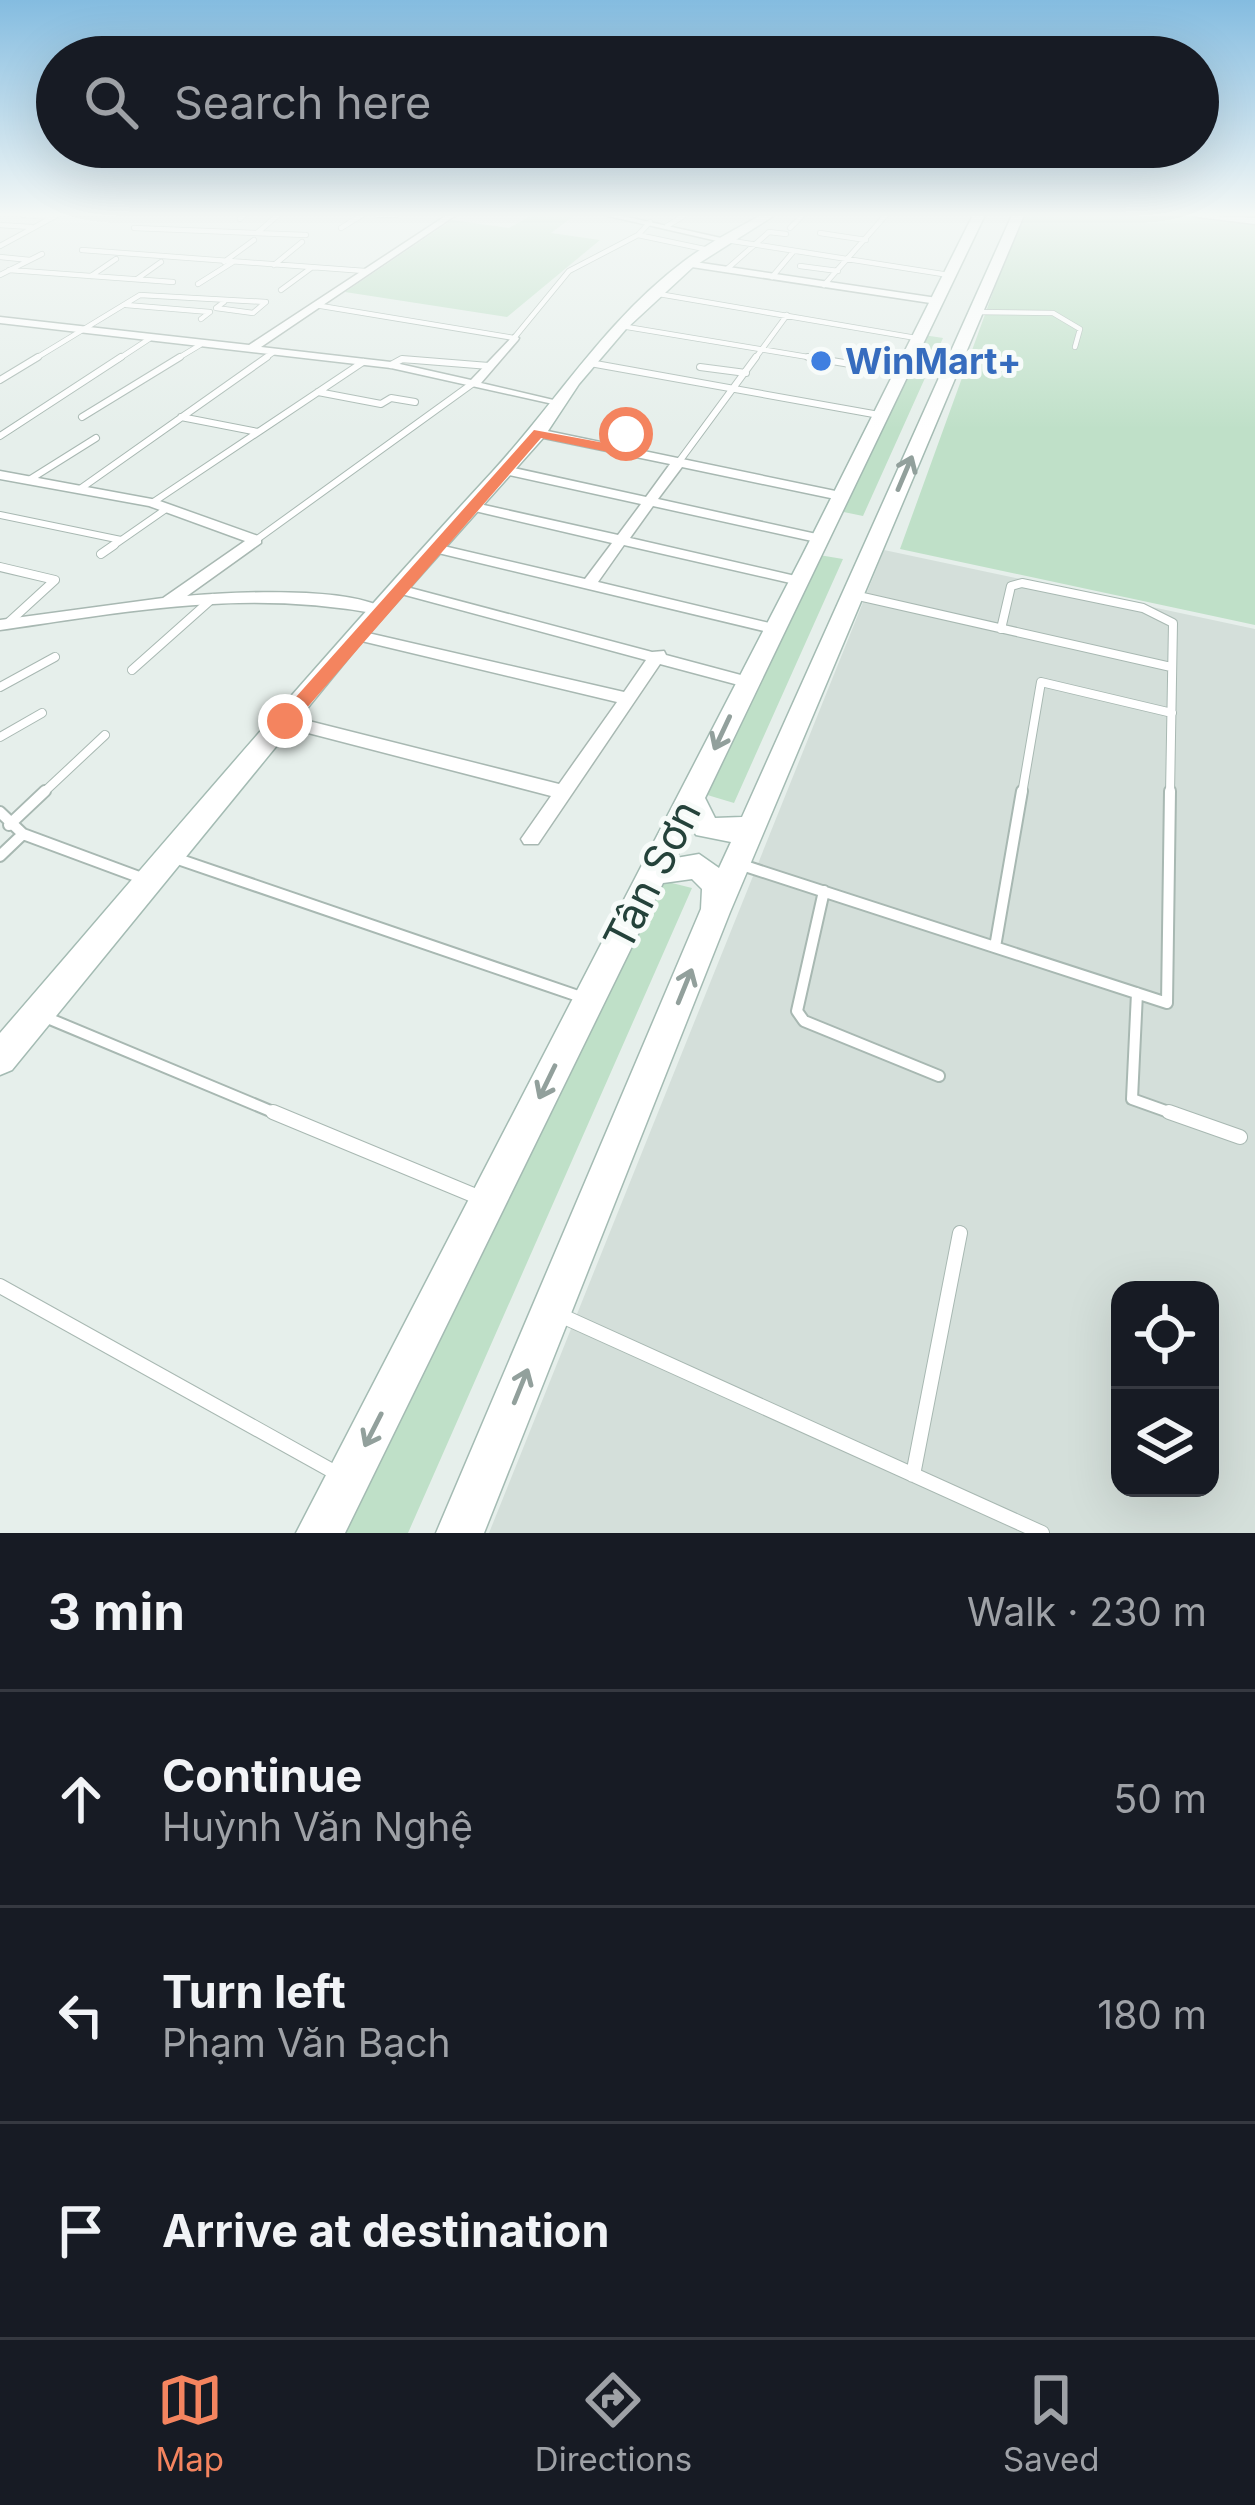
<!DOCTYPE html>
<meta charset="utf-8">
<style>
:root{--surface:#171b24;--page:#242831;--text:#f1f3f6;--muted:#9ea1a6;--line:#363941;--accent:#f4845f}
body{margin:0;font-family:Inter,sans-serif;background:var(--page);color:var(--text)}
.controls{position:absolute;right:36px;bottom:36px;display:grid;overflow:hidden;border-radius:24px;box-shadow:0 12px 48px #0002}
.controls button{width:108px;height:108px;display:grid;place-items:center;padding:0;border:0;border-bottom:3px solid var(--line);background:var(--surface);color:var(--text);font:60px sans-serif}
.stop{position:absolute;width:36px;height:36px;margin:-27px;border:9px solid #f4845f;border-radius:50%;background:#fff}
.stop.end{background:#f4845f;border-color:#fff;box-shadow:0 3px 12px #0008}
.list{margin:0;padding:0;list-style:none}
h2{display:flex;justify-content:space-between;align-items:center;height:156px;margin:0;padding:0 48px;font-size:51px}
h2 small{font-size:39px;font-weight:400;color:var(--muted)}
.list li{display:grid;grid-template-columns:78px 1fr auto;gap:36px;align-items:center;box-sizing:border-box;height:216px;padding:0 48px;border-top:3px solid var(--line)}
.list b{display:block;font-size:45px;white-space:nowrap}
.list p{margin:0;font-size:39px;white-space:nowrap;color:var(--muted)}
.list em{font-size:39px;font-style:normal;color:var(--muted)}
.icon{flex:none;width:66px;height:66px;fill:none;stroke:currentColor;stroke-width:2;stroke-linecap:round;stroke-linejoin:round}
.map{position:relative;flex:none;width:1255px;height:1533px;overflow:hidden}
.search{position:absolute;background:var(--surface);box-shadow:0 12px 48px #0002;left:36px;right:36px;top:36px;height:132px;display:flex;align-items:center;gap:30px;box-sizing:border-box;padding:0 42px;border-radius:66px;color:var(--muted);font-size:45px}
.sheet{height:804px;background:var(--surface)}
nav{display:flex;justify-content:space-around;align-items:center;box-sizing:border-box;height:168px;border-top:3px solid var(--line);background:var(--surface);font-size:33px;color:var(--muted)}
nav a{display:grid;justify-items:center;gap:6px}
nav .on{color:var(--accent)}
.map>svg:first-child{display:block}
</style>
<div class="map">
<svg width="1255" height="1533" viewBox="0 0 1255 1533">
<rect width="100%" height="100%" fill="#e6efeb"/>
<path fill="#d4dfda" fill-rule="evenodd" d="M884,550l371,79v904h-766zM1120,1290h90v198h-90z"/>
<path fill="#bfe0c8" d="M532,215h43l-24,18 49,7 -93,77 -162,-25 107,-72 57,8z
M1021,215h234v410l-355,-76z
M917,334l26,4 -80,178 -29,-6z
M813,554l30,5 -109,244 -40,-12z
M648,877l44,11 -284,645h-82z"/>
<g fill="none" stroke-linecap="round" stroke-linejoin="round">
<g stroke="#a8b8b2" stroke-width="6">
<path id="lane-far4" d="M23,215l30,2
M378,215h18
M240,219l4,-4
M0,225l31,2
M667,226l18,-11
M134,228l172,7
M341,228l21,-13
M790,228l13,-13
M257,233l21,-18
M820,233l46,7
M638,235l71,15
M726,240l223,35
M0,246l57,-31
M82,250l283,21
M0,257l30,3
M224,262l30,-22
M274,265l28,-23
M800,266l38,5
M727,269l42,-37 17,2
M9,270l164,12
M0,275l42,-21
M91,276l25,-17
M772,277l21,-25
M137,279l24,-17
M198,284l35,-22
M824,285l62,-70
M281,290l30,-22
M653,293l263,45
M126,305l84,7 -9,7
M315,305l199,33 55,-67 69,-36 12,-13
M973,312l80,1 27,16 -5,18
M621,326l205,34
M33,360l107,-65 126,7 -13,11 -37,-5 8,-6
M117,360l32,-21
M175,360l25,-15
M263,360l11,-8
M400,360h15
M754,360l33,-45"/>
</g>
<g stroke="#a8b8b2" stroke-width="8">
<path id="lane-far3" d="M808,357l90,15
M590,363l289,52
M391,365l11,-6 87,7
M700,367l46,6
M0,380l38,-23
M318,392l63,12 10,-6 24,4
M82,417l98,-60
M181,417l77,15
M0,436l121,-79
M613,449l14,-14
M678,463l78,-106
M29,480l67,-42
M80,489l187,-132
M152,503l211,-141
M0,515l121,25
M256,540l220,-159
M110,548l56,-39"/>
</g>
<g stroke="#a8b8b2" stroke-width="10">
<path id="lane-far2" d="M101,554l13,-9
M0,567l55,13 -47,43
M854,595l317,72
M1001,629l10,-43 11,-3 121,25 30,15 -3,171
M132,670l81,-72
M0,687l55,-30
M0,737l42,-24
M42,794l63,-59
M1022,794l19,-112 131,31"/>
</g>
<g stroke="#a8b8b2" stroke-width="14">
<path id="lane-far1" d="M0,812l23,22 124,46
M9,825l36,-34
M0,856l23,-22
M172,857l409,140
M742,865l425,138 3,-212
M824,891l-27,120 7,10 135,55
M995,947l27,-156
M1137,993l-5,106 45,16
M45,1017l235,98"/>
</g>
<g stroke="#a8b8b2" stroke-width="16">
<path id="lane" d="M273,1112l205,85
M1169,1112l71,25
M0,1286l336,187
M562,1316l480,217
M913,1475l47,-242"/>
</g>
<g stroke="#a8b8b2" stroke-width="3">
<path id="street" d="M447,215h9l-195,132 130,15 80,18 43,-45 5,3 -1,2 -37,43 81,19v4l-171,-38 -391,-45v-6l249,28z
M604,215h14l112,25 -4,3z
M1194,215l61,3v6l-57,-7z
M688,261l249,37 5,3 -5,3 -252,-38z
M538,429l307,64 2,3 -7,4 -158,-33 -24,32 163,36 7,4 -7,4 -168,-37 -23,32 174,40v6l-5,1 -175,-40 -26,37 184,44 2,3 -2,3 -6,2 -346,-83 -2,-3 7,-4 150,35 27,-36 -137,-32 -7,-4 7,-4 143,32 23,-31 -136,-30 -6,-4 6,-4 141,31 24,-33 -136,-28v-6z
M0,471l157,29 104,37v6l-74,53c46,-4 160,-10 199,13l-8,5c-134,-25 -246,-3 -378,16v-10l163,-22 82,-57 -96,-35 -149,-27z
M399,585l253,67 12,-1 2,4 86,23 2,4 -8,5 -86,-23 -122,180h-14l-3,-5 30,-43 -266,-69 -9,-6 9,-6 274,69 58,-82 -268,-64 -2,-3 2,-3 6,-2 269,62 22,-32 -252,-68v-6z"/>
</g>
<g stroke="#a4bbb3" stroke-width="3">
<path id="secondary" d="M761,215h14l-82,52 -67,62 -47,55 -35,53 -181,203 -351,430 -12,5v-42c163,-189 324,-379 493,-562 64,-70 113,-151 190,-209 23,-18 52,-32 78,-47z
M973,215h12l-280,583 10,20 27,-1 270,-602h12l-294,697 -246,621h-48l265,-624 1,-20 -10,-10 -29,4 -318,650h-49l506,-977zM691,826l5,9 35,7 -12,26 -20,-14 -23,4z"/>
</g>
<use href="#lane-far4" stroke="#fff" stroke-width="4.5"/>
<use href="#lane-far3" stroke="#fff" stroke-width="6"/>
<use href="#lane-far2" stroke="#fff" stroke-width="8"/>
<use href="#lane-far1" stroke="#fff" stroke-width="10"/>
<use href="#lane" stroke="#fff" stroke-width="14"/>
<use href="#street" fill="#fff" fill-rule="evenodd"/>
<use href="#secondary" fill="#fff" fill-rule="evenodd"/>
</g>
<defs><path id="oneway-shaft" d="M-6 0H5M1.5-3L5.5 0L1.5 3" fill="none" stroke-width="1.6" stroke-linecap="round" stroke-linejoin="round" transform="scale(3)"/></defs>
<g stroke="#92a09c">
<use href="#oneway-shaft" transform="translate(905 473) rotate(-67)"/>
<use href="#oneway-shaft" transform="translate(722 733) rotate(115)"/>
<use href="#oneway-shaft" transform="translate(685 986) rotate(-68)"/>
<use href="#oneway-shaft" transform="translate(547 1082) rotate(116)"/>
<use href="#oneway-shaft" transform="translate(521 1386) rotate(-68)"/>
<use href="#oneway-shaft" transform="translate(373 1430) rotate(117)"/>
</g>
<linearGradient id="sky" x2="0" y2="1"><stop stop-color="#84bce0"/><stop offset="0.5" stop-color="#f4f8f6"/><stop offset="1" stop-color="#f4f8f6" stop-opacity="0"/></linearGradient>
<rect width="1255" height="429" fill="url(#sky)"/>
<path fill="#f4845f" d="M534,430l76,14 12,-12 11,2 -20,19 -72,-15 -249,287h-13v-9z"/>
<circle fill="#3f7fe0" stroke="#f7fbf9" stroke-width="4.5" cx="821" cy="361" r="12"/>
<g text-anchor="middle" stroke-width="10" stroke-linejoin="round" paint-order="stroke">
<g font-size="36" font-weight="bold" fill="#366cbe" stroke="#f7fbf9" text-anchor="start">
<text x="845" y="374">WinMart+</text>
</g>
<g font-size="42" fill="#24423a" stroke="#f7fbf9">
<text transform="translate(652 875) rotate(-63)" y="15">Tân Sơn</text>
</g>
</g>
</svg>
<div class="controls">
<button><svg class="icon" aria-label="locate" viewBox="0 0 24 24"><circle cx="12" cy="12" r="6"/><path d="M12 2v4M12 18v4M2 12h4M18 12h4"/></svg></button>
<button><svg class="icon" aria-label="layers" viewBox="0 0 24 24"><path d="M12 4l9 5-9 5-9-5zM3 14l9 5 9-5"/></svg></button>
</div>
<div class="stop" style="left:626px;top:434px"></div>
<div class="stop end" style="left:285px;top:721px"></div>
<div class="search"><svg class="icon" aria-label="search" viewBox="0 0 24 24"><circle cx="10" cy="10" r="6"/><path d="M15 15l6 6"/></svg>Search here</div>
</div>
<section class="sheet">
<h2>3 min<small>Walk · 230 m</small></h2>
<ul class="list">
<li><svg class="icon" aria-label="ahead" viewBox="0 0 24 24"><path d="M12 20V5M6 11l6-6 6 6"/></svg><div><b>Continue</b><p>Huỳnh Văn Nghệ</p></div><em>50 m</em></li>
<li><svg class="icon" aria-label="left" viewBox="0 0 24 24"><path d="M17 20v-9H6M10 6l-5 5 5 5"/></svg><div><b>Turn left</b><p>Phạm Văn Bạch</p></div><em>180 m</em></li>
<li><svg class="icon" aria-label="arrive" viewBox="0 0 24 24"><path d="M6 21V4h12l-3 4 3 4H6"/></svg><div><b>Arrive at destination</b></div></li>
</ul>
</section>
<nav>
<a class="on"><svg class="icon" aria-label="map" viewBox="0 0 24 24"><path d="M3 6l6-2 6 2 6-2v14l-6 2-6-2-6 2zM9 4v14M15 6v14"/></svg>Map</a>
<a><svg class="icon" aria-label="directions" viewBox="0 0 24 24"><path d="M12 3l9 9-9 9-9-9zM9 14v-3h6M13 9l2 2-2 2"/></svg>Directions</a>
<a><svg class="icon" aria-label="saved" viewBox="0 0 24 24"><path d="M7 4h10v16l-5-4-5 4z"/></svg>Saved</a>
</nav>
